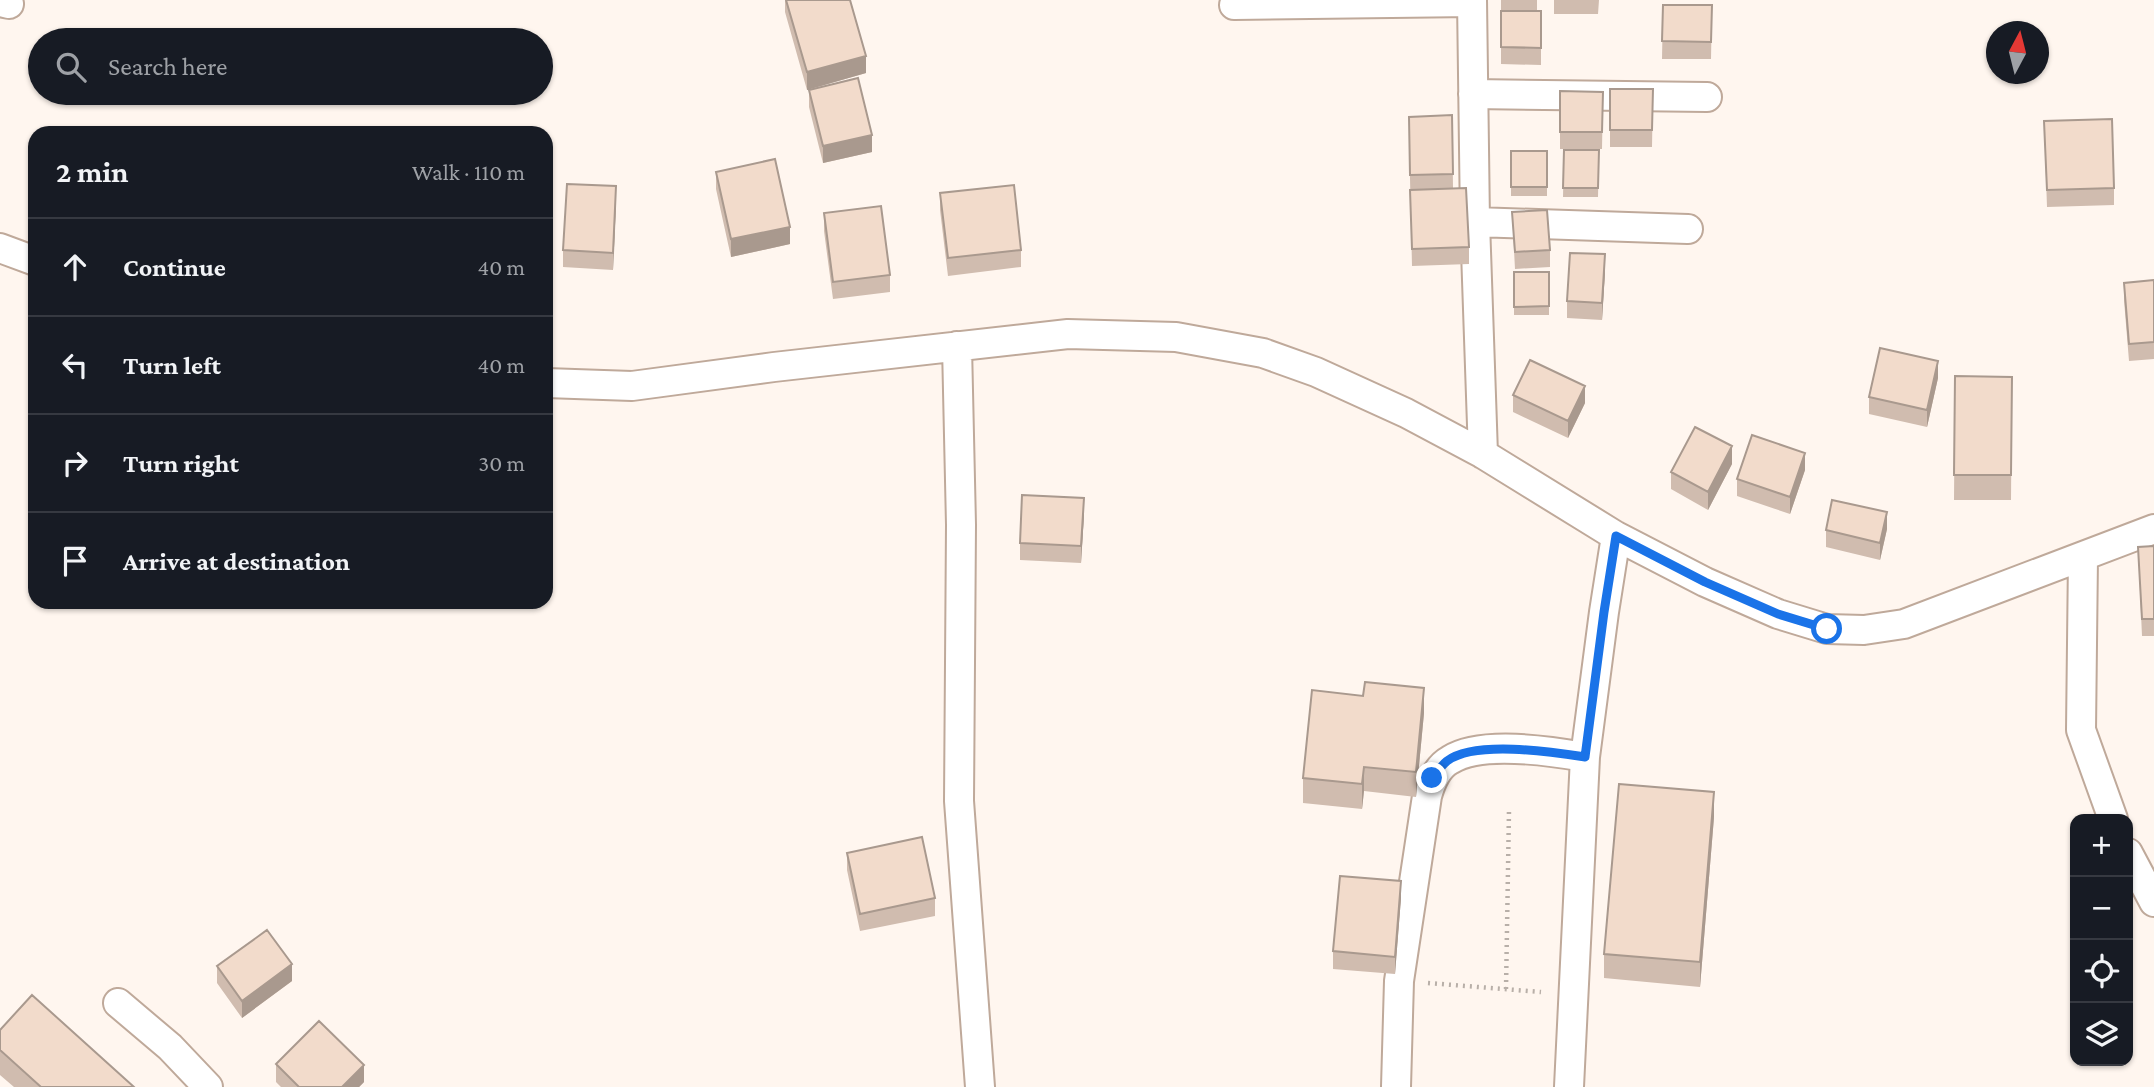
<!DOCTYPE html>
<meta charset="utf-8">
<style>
:root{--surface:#171b24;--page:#242831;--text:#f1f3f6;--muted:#9ea1a6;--line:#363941}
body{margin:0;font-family:"Crimson Pro",serif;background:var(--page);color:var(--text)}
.controls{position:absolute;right:21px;bottom:21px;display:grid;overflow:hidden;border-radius:14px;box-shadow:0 2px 5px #0004}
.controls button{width:63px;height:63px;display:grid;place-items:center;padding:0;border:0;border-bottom:2px solid var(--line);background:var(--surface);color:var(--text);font:35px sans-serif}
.compass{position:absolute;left:1986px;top:21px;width:63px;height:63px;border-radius:50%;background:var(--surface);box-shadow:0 2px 5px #0004;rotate:7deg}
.stop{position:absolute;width:21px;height:21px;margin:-16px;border:5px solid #1a73e8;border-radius:50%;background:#fff}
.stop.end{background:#1a73e8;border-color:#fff;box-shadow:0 2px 7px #0008}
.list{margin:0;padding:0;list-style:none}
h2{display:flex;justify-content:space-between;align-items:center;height:91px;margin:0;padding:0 28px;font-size:30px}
h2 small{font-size:23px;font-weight:400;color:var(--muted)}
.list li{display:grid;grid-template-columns:46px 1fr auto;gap:21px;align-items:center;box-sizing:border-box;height:98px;padding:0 28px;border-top:2px solid var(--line)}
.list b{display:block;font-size:26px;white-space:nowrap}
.list em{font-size:23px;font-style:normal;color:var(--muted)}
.icon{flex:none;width:38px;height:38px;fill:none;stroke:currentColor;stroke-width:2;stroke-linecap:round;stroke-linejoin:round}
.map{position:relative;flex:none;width:2154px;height:1087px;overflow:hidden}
.search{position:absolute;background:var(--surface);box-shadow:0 2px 5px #0004;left:28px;top:28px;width:525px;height:77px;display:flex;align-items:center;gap:18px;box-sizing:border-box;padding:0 24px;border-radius:38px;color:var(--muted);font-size:26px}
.panel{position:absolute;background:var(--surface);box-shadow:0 2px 5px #0004;left:28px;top:126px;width:525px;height:483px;border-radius:21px}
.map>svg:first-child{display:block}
</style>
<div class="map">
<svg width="2154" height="1087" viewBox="0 0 2154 1087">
<rect width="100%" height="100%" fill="#fff6ef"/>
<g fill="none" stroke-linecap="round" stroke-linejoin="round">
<g stroke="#bfa99a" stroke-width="32">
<path id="minor" d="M1472,0l3,222 8,232
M0,2l9,2
M1234,5l238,-3
M1473,94l234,3
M1475,222l213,7
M0,248l35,13
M957,346l4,179 -2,276 21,286
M546,383l86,3 142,-19 294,-33 108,3 87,16 53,19 90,41 77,41 133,82 89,46 73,32 49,15 37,1 40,-6 250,-95
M2083,557l-2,173 32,89
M2128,853l26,49
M118,1003l52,44 38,40
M1396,1087l3,-106 28,-185c4,-14 10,-29 23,-36 31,-20 100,-9 135,-3
M1569,1087l16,-330 19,-145 12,-76"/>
</g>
<path stroke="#b8afa8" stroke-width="4.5" stroke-dasharray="2 5" stroke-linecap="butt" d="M1428,983l113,9
M1506,989l3,-179"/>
<use href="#minor" stroke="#fff" stroke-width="28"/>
</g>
<path fill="#d0bcaf" d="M785,0h65l16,73 -59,17 -22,-78z
M1501,0h36v11h4v54l-40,-1z
M1554,0h45l-1,14h-44z
M1663,5h49l-1,54h-49z
M1610,89h43l-1,58h-42z
M809,90l63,62 -49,11 -14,-56z
M1560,91l43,1 -1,57h-42z
M1452,115l1,73 16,59v17l-57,2 -3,-132z
M2044,121l70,67v17l-67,2z
M1564,150h35l-1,47h-35z
M1511,151h36v45h-36z
M716,172l74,72 -59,13 -15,-68z
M940,193l81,57v17l-73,9 -8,-66z
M616,203l-3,67 -50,-3v-17z
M1512,212l38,38v17l-35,2z
M824,213l66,62v17l-57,7 -9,-68z
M1514,272h35v43h-35z
M1605,272l-3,48 -35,-2v-17z
M2154,280v79l-25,2 -5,-61v-17z
M1955,376l57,1 -1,123h-57z
M1938,378l-11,49 -58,-13v-17z
M1513,395l72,8 -17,35 -55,-26z
M1732,464l-24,46 -37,-21v-17z
M1805,470l-15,44 -53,-18v-17z
M1084,515l-3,48 -61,-3v-17z
M1887,529l-7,31 -54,-13v-17z
M2154,546v90h-12l-4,-89z
M1424,713l-8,84 -52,-6 -2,18 -59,-6v-25z
M1714,817l-14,170 -96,-9v-24z
M847,853l88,45v18l-75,15 -13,-61z
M1401,898l-6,76 -62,-5v-18z
M217,966l75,15 -50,37 -25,-35z
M0,1030l134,57h-120l-14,-12v12z
M276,1064l88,18 -5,5h-78l-5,-5z"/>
<path fill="#a9998e" d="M866,56v17l-59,17v-18z
M872,135v17l-49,11v-17z
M616,186v17l-3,67v-17z
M790,227v17l-59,13v-18z
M1605,254v18l-3,48v-17z
M1938,361v17l-11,49v-17z
M1585,386v17l-17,35v-17z
M1732,446v18l-24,46v-18z
M1805,453v17l-15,44v-17z
M1084,498v17l-3,48v-17z
M1887,512v17l-7,31v-17z
M1424,688v25l-8,84v-25z
M1364,767v24l-2,18v-25z
M1714,792v25l-14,170v-25z
M1401,881v17l-6,76v-17z
M292,964v17l-50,37v-17z
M364,1065v17l-5,5h-17z"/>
<path fill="#f2dbcb" stroke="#a9998e" stroke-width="2" d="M786,0h64l16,56 -59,16z
M1663,5h49l-1,37 -49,-1z
M1501,11h40v37l-40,-1z
M858,78l14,57 -49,11 -14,-56z
M1610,89h43l-1,41h-42z
M1560,91l43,1 -1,40h-42z
M1452,115l1,59 -43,1 -1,-58z
M2112,119l2,69 -67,2 -3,-69z
M1564,150h35l-1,38h-35z
M1511,151h36v36h-36z
M775,159l15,68 -59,12 -15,-67z
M567,184l49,2 -3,67 -50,-3z
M1014,185l7,65 -73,8 -8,-65z
M1466,188l3,59 -57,2 -2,-59z
M881,206l9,69 -57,7 -9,-69z
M1547,210l3,40 -35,2 -3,-40z
M1570,253l35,1 -3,49 -35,-2z
M1514,272h35v34l-35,1z
M2154,280v62l-25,2 -5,-61z
M1880,348l58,13 -11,49 -58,-13z
M1530,360l55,26 -17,35 -55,-26z
M1955,376l57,1 -1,98h-57z
M1695,427l37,19 -24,46 -37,-20z
M1752,435l53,18 -15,44 -53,-18z
M1022,495l62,3 -3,48 -61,-3z
M1832,500l55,12 -7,31 -54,-13z
M2154,546v73h-12l-4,-72z
M1365,682l59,6 -8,84 -52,-5 -2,17 -59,-6 9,-88 51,6z
M1619,784l95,8 -14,170 -96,-8z
M922,837l13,61 -75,16 -13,-61z
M1340,876l61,5 -6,76 -62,-6z
M267,930l25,34 -50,37 -25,-35z
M32,995l102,92h-93l-41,-37v-20z
M319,1021l45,44 -22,22h-43l-23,-23z"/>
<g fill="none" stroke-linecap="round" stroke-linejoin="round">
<path stroke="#1a73e8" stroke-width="9" d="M1432,778c5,-6 10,-13 15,-17 28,-21 105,-9 138,-4l19,-145 12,-76 89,46 73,32 49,15"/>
</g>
</svg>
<div class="controls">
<button>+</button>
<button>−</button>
<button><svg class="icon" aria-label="locate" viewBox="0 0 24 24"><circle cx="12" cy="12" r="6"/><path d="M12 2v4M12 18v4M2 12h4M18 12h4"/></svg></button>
<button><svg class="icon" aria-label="layers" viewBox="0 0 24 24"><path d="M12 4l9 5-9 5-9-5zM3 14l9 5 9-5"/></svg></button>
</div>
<svg class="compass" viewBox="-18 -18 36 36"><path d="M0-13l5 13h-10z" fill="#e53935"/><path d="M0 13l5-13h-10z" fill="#9ea1a6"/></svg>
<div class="stop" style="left:1827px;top:629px"></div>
<div class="stop end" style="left:1432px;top:778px"></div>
<div class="search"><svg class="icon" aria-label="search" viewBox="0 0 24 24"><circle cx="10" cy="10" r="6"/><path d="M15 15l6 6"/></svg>Search here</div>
<section class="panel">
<h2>2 min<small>Walk · 110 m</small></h2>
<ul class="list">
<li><svg class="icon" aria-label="ahead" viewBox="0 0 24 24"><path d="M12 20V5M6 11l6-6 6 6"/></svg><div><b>Continue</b></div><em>40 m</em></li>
<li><svg class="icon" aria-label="left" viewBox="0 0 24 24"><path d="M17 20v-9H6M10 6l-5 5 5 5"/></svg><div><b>Turn left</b></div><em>40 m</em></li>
<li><svg class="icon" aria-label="right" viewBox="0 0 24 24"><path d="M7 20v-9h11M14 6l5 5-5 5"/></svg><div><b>Turn right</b></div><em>30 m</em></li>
<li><svg class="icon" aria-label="arrive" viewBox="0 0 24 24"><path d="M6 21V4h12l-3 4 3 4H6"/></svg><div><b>Arrive at destination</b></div></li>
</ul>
</section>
</div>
